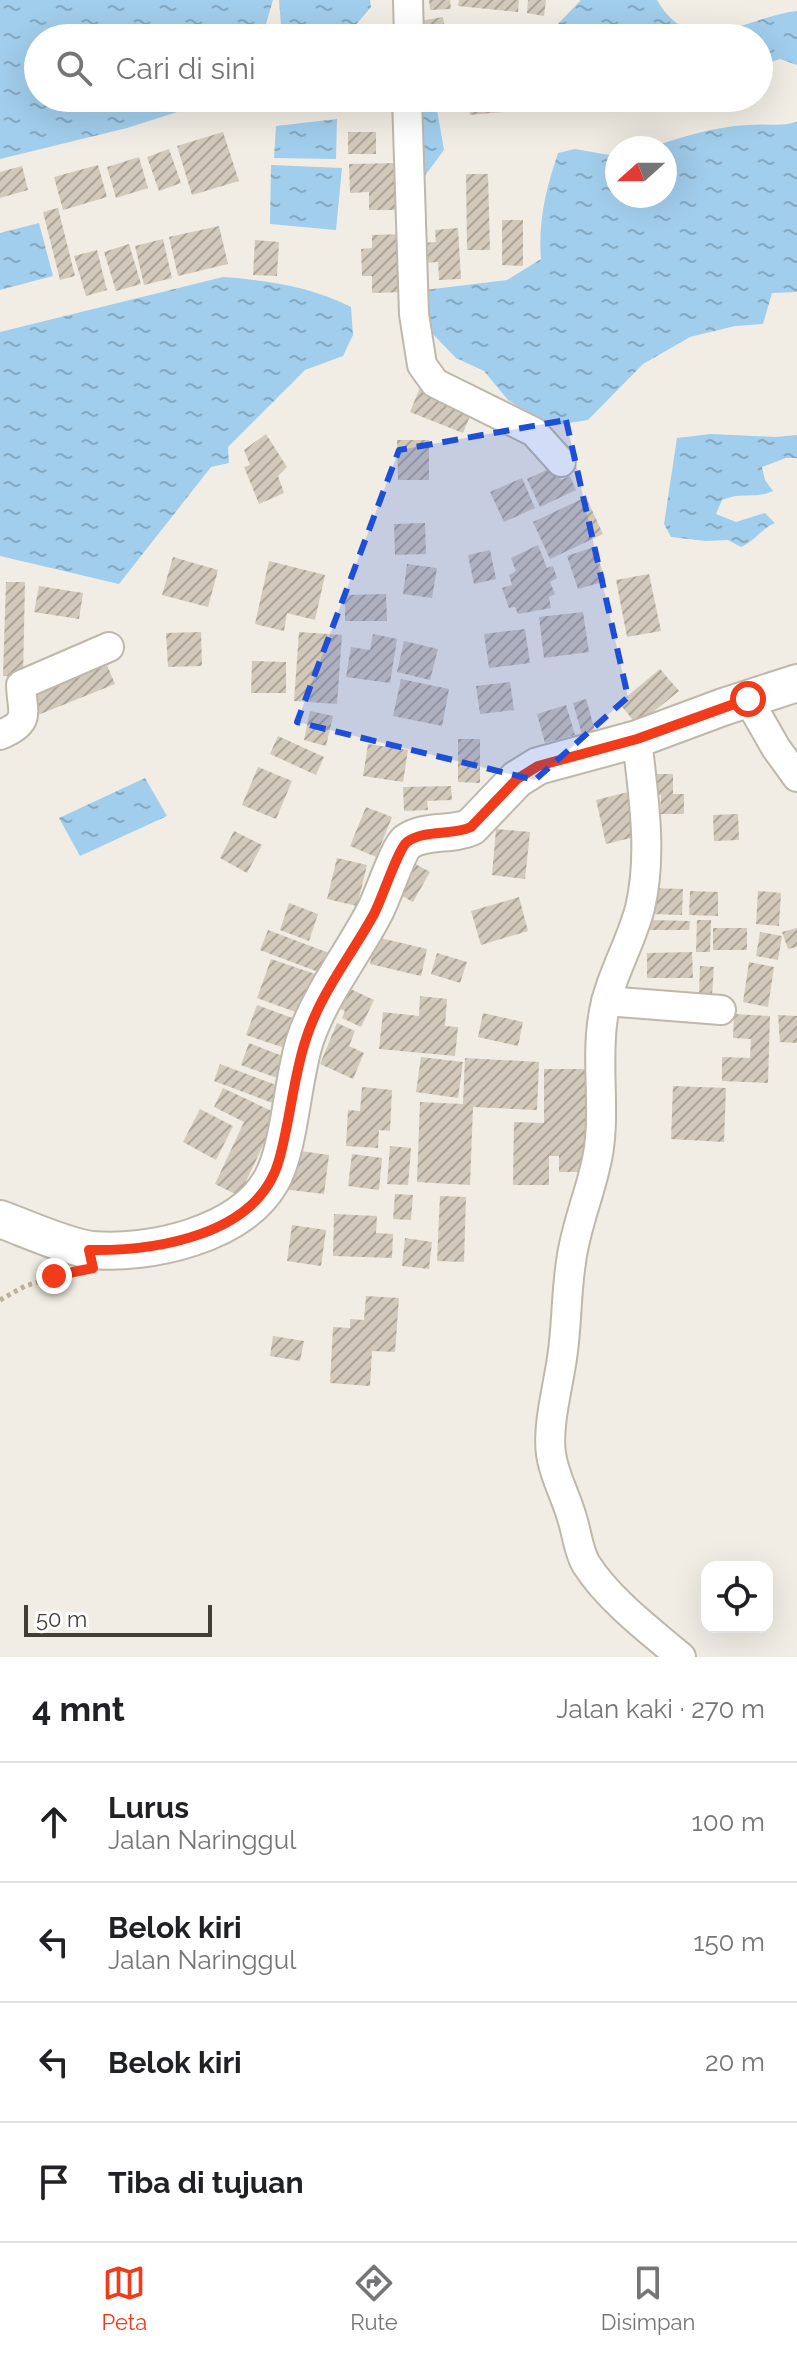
<!DOCTYPE html>
<html lang="id">
<meta charset="utf-8">
<style>
:root{--surface:#fff;--page:#f2f2f2;--text:#202124;--muted:#757577;--line:#e0e0e0;--accent:#f13b1b}
body{margin:0;font-family:Raleway,sans-serif;background:var(--page);color:var(--text)}
.controls{position:absolute;right:24px;bottom:24px;display:grid;overflow:hidden;border-radius:16px;box-shadow:0 8px 32px #0002}
.controls button{width:72px;height:72px;display:grid;place-items:center;padding:0;border:0;border-bottom:2px solid var(--line);background:var(--surface);color:var(--text);font:40px sans-serif}
.compass{position:absolute;left:605px;top:136px;width:72px;height:72px;border-radius:50%;background:var(--surface);box-shadow:0 8px 32px #0002;rotate:249deg}
.scale{position:absolute;left:24px;bottom:20px;width:188px;box-sizing:border-box;padding-left:8px;border:4px solid #433d34;border-top:0;font-size:22px;line-height:28px;white-space:nowrap;color:#433d34;-webkit-text-stroke:6px #fff;paint-order:stroke}
.stop{position:absolute;width:24px;height:24px;margin:-18px;border:6px solid #f13b1b;border-radius:50%;background:#fff}
.stop.end{background:#f13b1b;border-color:#fff;box-shadow:0 2px 8px #0008}
.list{margin:0;padding:0;list-style:none}
h2{display:flex;justify-content:space-between;align-items:center;height:104px;margin:0;padding:0 32px;font-size:34px}
h2 small{font-size:26px;font-weight:400;color:var(--muted)}
.list li{display:grid;grid-template-columns:52px 1fr auto;gap:24px;align-items:center;box-sizing:border-box;height:120px;padding:0 32px;border-top:2px solid var(--line)}
.list b{display:block;font-size:30px;white-space:nowrap}
.list p{margin:0;font-size:26px;white-space:nowrap;color:var(--muted)}
.list em{font-size:26px;font-style:normal;color:var(--muted)}
.icon{flex:none;width:44px;height:44px;fill:none;stroke:currentColor;stroke-width:2;stroke-linecap:round;stroke-linejoin:round}
.map{position:relative;flex:none;width:797px;height:1657px;overflow:hidden}
.search{position:absolute;background:var(--surface);box-shadow:0 8px 32px #0002;left:24px;right:24px;top:24px;height:88px;display:flex;align-items:center;gap:20px;box-sizing:border-box;padding:0 28px;border-radius:44px;color:var(--muted);font-size:30px}
.sheet{height:584px;background:var(--surface)}
nav{display:flex;justify-content:space-around;align-items:center;box-sizing:border-box;height:112px;border-top:2px solid var(--line);background:var(--surface);font-size:22px;color:var(--muted)}
nav a{display:grid;justify-items:center;gap:4px}
nav .on{color:var(--accent)}
.map>svg:first-child{display:block}
</style>
<div class="map">
<svg width="797" height="1657" viewBox="0 0 797 1657">
<defs>
<pattern id="water-ripples" width="26" height="14" patternUnits="userSpaceOnUse" patternTransform="scale(2)"><rect width="26" height="14" fill="#a1ceec"/><path d="M2 4q2-2 4 0t4 0M15 11q2-2 4 0t4 0" fill="none" stroke="#85a8c0"/></pattern>
<pattern id="building-hatch" width="6" height="6" patternUnits="userSpaceOnUse" patternTransform="scale(2)"><rect width="6" height="6" fill="#d2c9ba"/><path d="M-1 1l2-2M0 6l6-6M5 7l2-2" fill="none" stroke="#aca498"/></pattern>
</defs>
<rect width="100%" height="100%" fill="#f1ede4"/>
<path fill="url(#water-ripples)" d="M0,0h273l-11,38h-224v60h183l-94,30 -127,31z
M279,0h91l1,7 -22,26 -11,5h-56z
M581,0h76c37,63 89,16 140,11v54l-17,-6 -21,7v-28h-193l-10,-12z
M436,104l8,46 -29,39 -3,-84z
M337,119l-1,40 -62,-1 2,-32z
M797,122v170l-25,1 -9,31 -28,2 -45,11 -47,27 -55,56 -38,6 -42,-26 -24,-29 -28,-13 -30,-31 -1,-37 82,-10 34,-21c-3,-38 5,-70 17,-106l17,-4 34,6 8,-1v42h48v-48h-16c32,-11 64,-21 98,-23 17,-2 33,2 50,-3z
M271,165l71,3 -6,62 -66,-6z
M39,223l14,53 -53,14v-57z
M223,277c42,3 90,10 128,30l2,28 -10,21 -38,14 -77,77 1,16 -18,4 -92,117 -119,-28v-224z
M711,434l65,3 21,-2v23h-11l-24,9 3,13 8,11c-20,9 -29,0 -51,9l-6,14 20,8 29,-9 10,10c-14,6 -20,18 -34,24l-13,-7 -22,1 -35,-4 -7,-13 13,-86z
M145,778l22,38 -87,40 -21,-38z"/>
<path fill="url(#building-hatch)" d="M429,0h21l1,9 -21,1z
M459,0h60l-1,12 -60,-6z
M528,0h18l-2,16 -17,-3z
M443,17l3,21h-30l-3,-16z
M383,26l3,12h-27l-2,-5z
M333,98h54l1,4 -53,7z
M469,98h31l1,14 -31,3z
M223,132l16,49 -47,14 -15,-49z
M348,132h28v22h-28z
M169,149l12,34 -22,8 -12,-34z
M139,157l9,31 -32,10 -9,-31z
M400,163l2,47h-33v-18l-19,1 -1,-29z
M98,165l9,32 -44,13 -9,-33z
M22,166l6,24 -28,8v-26z
M466,174h22l2,76h-23z
M58,208l17,68 -15,4 -17,-68z
M502,220h21v46l-21,-1z
M219,226l9,38 -50,12 -9,-39z
M458,228l3,51 -22,1 -1,-18 -15,1 -1,-20 14,-1 -1,-12z
M404,234l2,58 -34,1v-17h-10l-1,-27 11,-1v-13z
M163,239l9,39 -28,7 -9,-39z
M255,240l24,2 -2,34 -24,-1z
M129,244l12,40 -25,7 -12,-39z
M97,250l10,40 -21,6 -12,-40z
M421,385l53,21 -11,27 -53,-21z
M266,434l21,33 -9,9 6,17 -25,11 -15,-37 6,-2 -6,-15z
M397,440h32v40h-31z
M555,466l6,14 9,-4 6,14 -36,17 -13,-28z
M522,478l13,30 -31,14 -14,-30z
M586,497l17,37 -53,25 -17,-37z
M425,523l1,31 -31,1 -1,-31z
M538,545l9,23 6,-2 4,12 -7,4 5,12 -6,3 2,11 -33,6 -3,-7 -6,1 -7,-20 10,-3 -3,-10 7,-4 -5,-13z
M594,547l12,34 -28,8 -11,-33z
M490,550l6,29 -22,5 -6,-29z
M173,557l45,13 -10,37 -46,-12z
M269,561l56,14 -10,45 -28,-7 -3,18 -29,-7z
M407,564l30,4 -5,30 -29,-4z
M649,574l12,57 -34,6 -11,-57z
M6,582h19l-2,95 -20,-1z
M39,586l44,7 -4,26 -45,-7z
M386,594l1,27h-42v-26z
M583,612l6,40 -45,6 -5,-41z
M525,629l5,34 -41,5 -5,-34z
M201,632l1,34 -34,1 -2,-34z
M299,632l43,3 -5,69 -43,-3z
M373,634l24,5 -7,44 -44,-6 5,-30 19,3z
M404,641l34,8 -8,31 -33,-8z
M104,658l11,26 -82,33 -10,-25z
M252,661l34,1v31h-35z
M660,669l19,22 -42,34 -18,-22z
M401,679l48,10 -7,37 -49,-10z
M510,682l4,28 -34,4 -4,-28z
M586,699l12,42 -13,4 -12,-42z
M566,705l9,30 -30,8 -8,-29z
M310,711l23,5 -7,30 -22,-6z
M278,736l46,21 -8,18 -46,-21z
M458,739h22v44l-22,-1z
M368,744l40,6 -5,32 -40,-6z
M258,767l34,14 -16,38 -34,-14z
M647,774h26v20h11v20h-24l1,-19h-14z
M451,786l1,14 -25,1 1,9 -24,1 -1,-24z
M628,792l11,44 -33,8 -10,-44z
M366,807l26,10 -16,40 -26,-11z
M738,814l1,26 -25,1 -1,-26z
M496,829l34,3 -5,47 -33,-4z
M234,831l28,14 -15,28 -27,-15z
M337,858l30,7 -10,41 -30,-7z
M408,860l22,12 -17,30 -22,-12z
M651,888l32,1 -1,26 -31,-1z
M690,891l28,1v24l-29,-1z
M758,891l23,2 -2,33 -23,-2z
M519,897l9,34 -47,14 -10,-34z
M289,903l29,11 -9,27 -29,-11z
M650,920l40,1 -1,9h-39z
M697,920h14l-1,32h-14z
M713,928h34v22h-34z
M797,928v19l-9,2 -6,-17z
M268,930l61,23 -8,20 -61,-23z
M760,932l22,4 -4,24 -22,-4z
M376,937l51,12 -6,27 -51,-12z
M692,952l1,26h-46v-25z
M437,953l30,9 -7,21 -29,-9z
M271,959l44,15 -14,40 -44,-16z
M749,962l25,5 -6,40 -25,-5z
M700,966l14,1 -2,28h-13z
M342,985l32,15 -13,27 -19,-9 3,-7 -13,-6z
M420,996l27,3 -2,27 13,1 -3,29 -76,-7 4,-37 36,4z
M257,1005l38,14 -10,29 -39,-13z
M483,1013l40,9 -5,24 -40,-9z
M734,1014l36,2 -2,67 -46,-2v-24l28,1 1,-19 -18,-1z
M778,1015l19,1v27l-17,-1z
M337,1023l18,8 -6,15 15,7 -11,26 -33,-15z
M249,1043l36,14 -5,22 -39,-14z
M421,1057l42,5 -5,36 -42,-6z
M465,1058l74,4 -2,48 -64,-3 -3,78 -53,-3 3,-80 43,2z
M220,1064l64,24 -6,17 -64,-24z
M544,1069h45v103h-30v-16h-10v29h-36l1,-63 30,1z
M673,1086l53,2 -2,54 -53,-3z
M362,1087l30,3 -2,41 -11,-1 -1,18 -32,-2 2,-36 12,1z
M223,1088l55,26 -39,82 -24,-12 29,-62 -30,-15z
M200,1109l33,17 -17,34 -33,-18z
M390,1146l21,2 -3,37 -21,-1z
M287,1149l42,6 -5,39 -42,-5z
M352,1154l30,4 -3,32 -31,-4z
M395,1194l18,1 -2,25 -18,-1z
M440,1196l26,1 -2,65 -27,-1z
M334,1214l43,2 -1,17 17,1 -1,24 -59,-2z
M292,1225l34,5 -5,36 -34,-5z
M405,1238l27,4 -3,27 -27,-3z
M366,1296l33,2 -4,54 -23,-1 -2,35 -40,-3 3,-56 17,1v-9l14,1z
M273,1336l31,5 -4,20 -30,-5z"/>
<g fill="none" stroke-linecap="round" stroke-linejoin="round">
<g stroke="#bfb8aa" stroke-width="32">
<path id="minor" d="M408,0l1,38
M407,98l7,216 8,51 13,18 99,49 27,30
M748,699l28,49 21,29
M0,735c32,-13 22,-22 21,-50l88,-38
M637,739c6,55 16,114 3,169 -10,38 -31,70 -37,109 -8,49 5,102 -8,151 -7,31 -20,61 -24,94 -5,32 -4,64 -9,96 -4,29 -15,68 -11,96 3,22 15,42 21,64 5,15 6,32 14,46 22,35 64,67 95,93
M606,1001l115,9"/>
</g>
<g stroke="#bfb8aa" stroke-width="40">
<path id="tertiary" d="M0,1219c25,9 66,28 92,31 57,5 148,-15 179,-69 19,-33 21,-101 34,-141 15,-45 47,-85 69,-127 8,-14 24,-64 33,-71 18,-13 45,-6 64,-15l46,-48 21,-13 99,-27 86,-32 74,-24"/>
</g>
<path stroke="#bdb099" stroke-width="5" stroke-dasharray="4 4" stroke-linecap="butt" d="M0,1300l25,-14 37,-11"/>
<use href="#minor" stroke="#fff" stroke-width="28"/>
<use href="#tertiary" stroke="#fff" stroke-width="36"/>
</g>
<g fill="none" stroke-linecap="round" stroke-linejoin="round">
<path stroke="#f13b1b" stroke-width="10" d="M54,1276l39,-8 -4,-18c66,1 169,-14 190,-90 11,-39 14,-80 26,-118 14,-47 46,-86 69,-128 8,-15 24,-65 33,-72 17,-13 44,-6 64,-15l46,-48 21,-13 99,-27 111,-40"/>
</g>
<path fill="#1d4ed8" fill-opacity="0.2" stroke="#1d4ed8" stroke-width="6" stroke-dasharray="16 10" stroke-linejoin="round" d="M566,420l62,277 -93,83 -238,-58 102,-272z"/>
</svg>
<div class="controls">
<button><svg class="icon" aria-label="locate" viewBox="0 0 24 24"><circle cx="12" cy="12" r="6"/><path d="M12 2v4M12 18v4M2 12h4M18 12h4"/></svg></button>
</div>
<svg class="compass" viewBox="-18 -18 36 36"><path d="M0-13l5 13h-10z" fill="#e53935"/><path d="M0 13l5-13h-10z" fill="#757577"/></svg>
<div class="scale">50 m</div>
<div class="stop" style="left:748px;top:699px"></div>
<div class="stop end" style="left:54px;top:1276px"></div>
<div class="search"><svg class="icon" aria-label="search" viewBox="0 0 24 24"><circle cx="10" cy="10" r="6"/><path d="M15 15l6 6"/></svg>Cari di sini</div>
</div>
<section class="sheet">
<h2>4 mnt<small>Jalan kaki · 270 m</small></h2>
<ul class="list">
<li><svg class="icon" aria-label="ahead" viewBox="0 0 24 24"><path d="M12 20V5M6 11l6-6 6 6"/></svg><div><b>Lurus</b><p>Jalan Naringgul</p></div><em>100 m</em></li>
<li><svg class="icon" aria-label="left" viewBox="0 0 24 24"><path d="M17 20v-9H6M10 6l-5 5 5 5"/></svg><div><b>Belok kiri</b><p>Jalan Naringgul</p></div><em>150 m</em></li>
<li><svg class="icon" aria-label="left" viewBox="0 0 24 24"><path d="M17 20v-9H6M10 6l-5 5 5 5"/></svg><div><b>Belok kiri</b></div><em>20 m</em></li>
<li><svg class="icon" aria-label="arrive" viewBox="0 0 24 24"><path d="M6 21V4h12l-3 4 3 4H6"/></svg><div><b>Tiba di tujuan</b></div></li>
</ul>
</section>
<nav>
<a class="on"><svg class="icon" aria-label="map" viewBox="0 0 24 24"><path d="M3 6l6-2 6 2 6-2v14l-6 2-6-2-6 2zM9 4v14M15 6v14"/></svg>Peta</a>
<a><svg class="icon" aria-label="directions" viewBox="0 0 24 24"><path d="M12 3l9 9-9 9-9-9zM9 14v-3h6M13 9l2 2-2 2"/></svg>Rute</a>
<a><svg class="icon" aria-label="saved" viewBox="0 0 24 24"><path d="M7 4h10v16l-5-4-5 4z"/></svg>Disimpan</a>
</nav>
